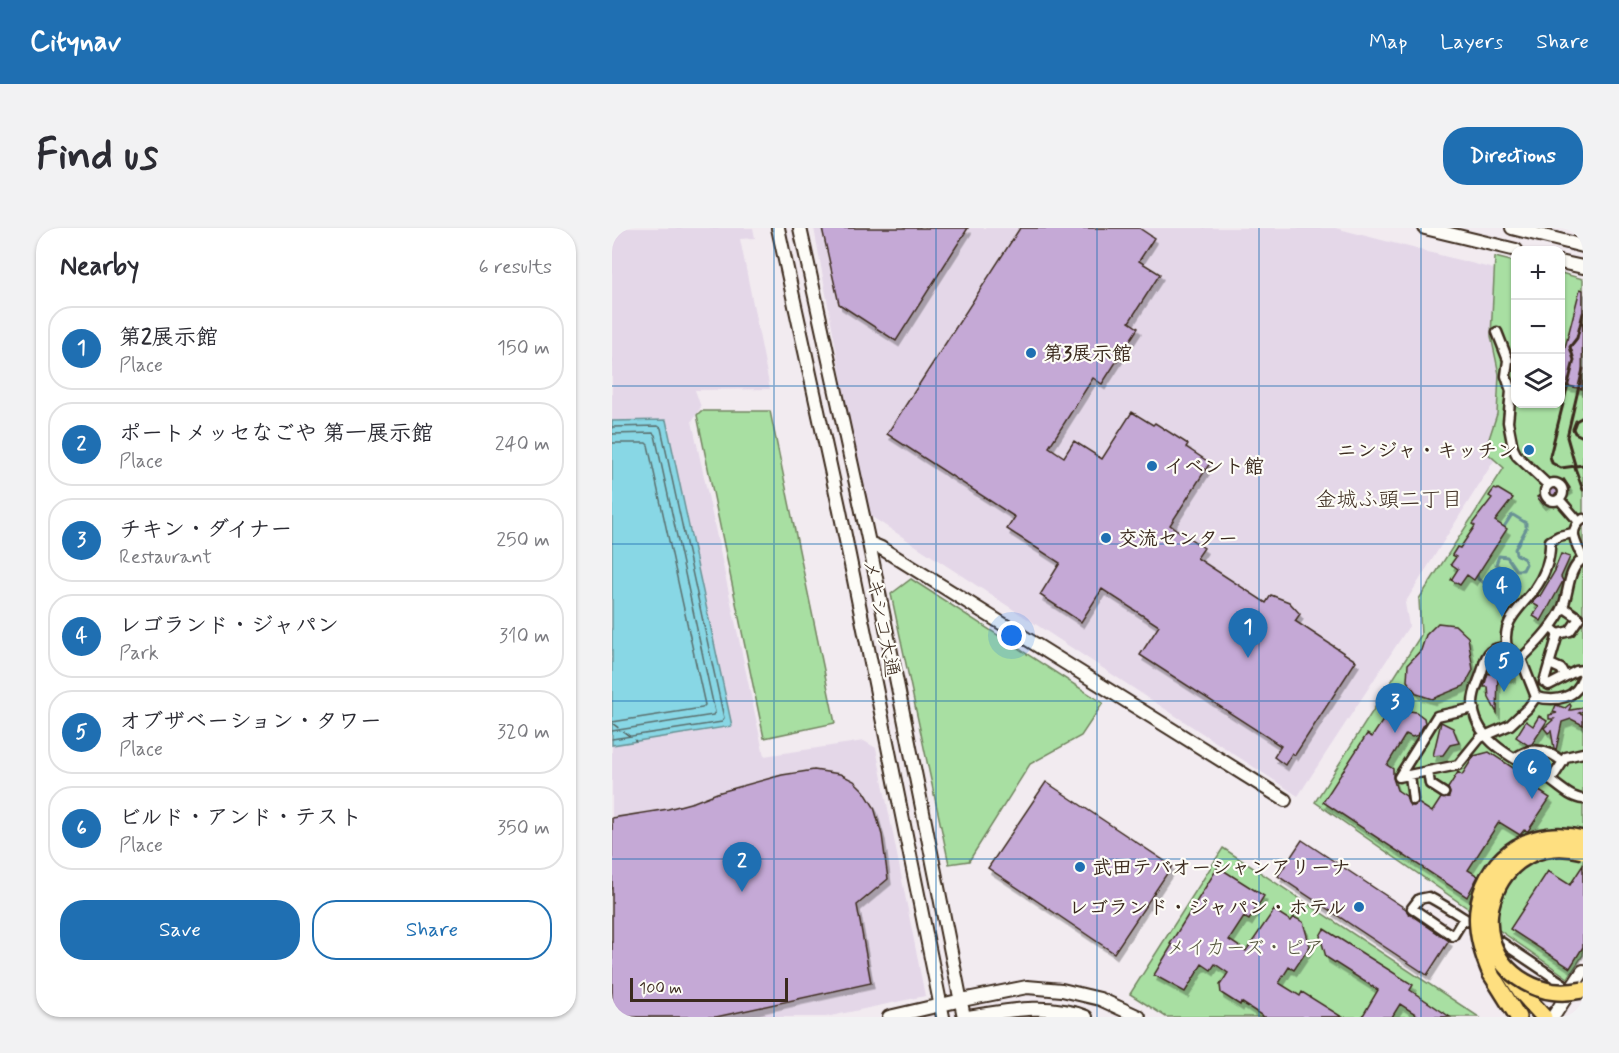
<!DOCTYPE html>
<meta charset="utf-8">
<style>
:root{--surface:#fff;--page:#f2f2f3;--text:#2b2b33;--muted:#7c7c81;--line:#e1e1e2;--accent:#1f6fb2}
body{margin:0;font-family:Mynerve,"Klee One",sans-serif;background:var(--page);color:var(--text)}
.controls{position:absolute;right:18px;top:18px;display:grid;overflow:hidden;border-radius:12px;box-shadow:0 2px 4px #0004}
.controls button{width:54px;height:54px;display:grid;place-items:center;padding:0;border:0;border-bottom:2px solid var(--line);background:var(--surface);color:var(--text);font:30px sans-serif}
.scale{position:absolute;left:18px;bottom:15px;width:158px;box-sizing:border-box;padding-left:6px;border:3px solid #3b2a1e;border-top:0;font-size:16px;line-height:21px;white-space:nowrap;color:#3b2a1e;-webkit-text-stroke:4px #fdfcf7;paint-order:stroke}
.you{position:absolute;left:400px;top:408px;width:21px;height:21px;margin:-15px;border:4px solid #fff;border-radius:50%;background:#1a73e8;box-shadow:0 0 0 9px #1a73e833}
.badge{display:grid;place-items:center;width:39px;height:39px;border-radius:50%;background:var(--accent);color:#fff;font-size:20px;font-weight:700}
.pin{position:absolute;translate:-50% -50px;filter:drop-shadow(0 2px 3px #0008)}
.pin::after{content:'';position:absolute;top:32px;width:21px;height:18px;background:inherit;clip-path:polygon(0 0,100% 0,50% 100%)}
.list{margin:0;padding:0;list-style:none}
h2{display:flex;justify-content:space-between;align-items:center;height:78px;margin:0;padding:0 24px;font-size:26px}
h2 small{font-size:20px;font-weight:400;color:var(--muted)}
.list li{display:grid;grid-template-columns:39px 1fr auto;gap:18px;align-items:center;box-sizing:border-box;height:84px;margin:0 12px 12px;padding:0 12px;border:2px solid var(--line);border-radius:24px}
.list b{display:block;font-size:22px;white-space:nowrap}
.list p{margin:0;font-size:20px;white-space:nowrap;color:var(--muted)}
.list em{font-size:20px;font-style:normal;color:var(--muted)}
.actions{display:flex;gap:12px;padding:18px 24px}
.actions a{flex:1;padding:14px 0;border:2px solid var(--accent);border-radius:24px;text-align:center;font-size:21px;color:var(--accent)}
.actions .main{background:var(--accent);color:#fff}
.icon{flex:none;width:33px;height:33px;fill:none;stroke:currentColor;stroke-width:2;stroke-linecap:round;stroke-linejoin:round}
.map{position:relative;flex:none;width:971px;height:789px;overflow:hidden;border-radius:24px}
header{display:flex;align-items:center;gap:36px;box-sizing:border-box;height:84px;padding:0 30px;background:var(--accent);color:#fff}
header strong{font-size:28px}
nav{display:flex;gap:33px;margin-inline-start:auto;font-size:21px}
.intro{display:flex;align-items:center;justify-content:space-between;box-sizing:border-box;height:144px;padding:0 36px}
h1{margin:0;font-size:42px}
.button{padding:15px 27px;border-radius:24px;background:var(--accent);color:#fff;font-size:21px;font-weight:700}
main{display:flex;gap:36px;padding:0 36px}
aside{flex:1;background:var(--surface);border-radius:24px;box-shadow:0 2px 4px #0004}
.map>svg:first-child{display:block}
</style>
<header>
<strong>Citynav</strong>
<nav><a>Map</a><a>Layers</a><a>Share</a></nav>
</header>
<div class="intro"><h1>Find us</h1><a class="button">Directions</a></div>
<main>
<aside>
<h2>Nearby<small>6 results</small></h2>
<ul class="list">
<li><span class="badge">1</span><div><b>第2展示館</b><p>Place</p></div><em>150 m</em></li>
<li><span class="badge">2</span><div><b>ポートメッセなごや 第一展示館</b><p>Place</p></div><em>240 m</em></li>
<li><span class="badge">3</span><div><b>チキン・ダイナー</b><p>Restaurant</p></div><em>250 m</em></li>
<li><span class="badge">4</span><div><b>レゴランド・ジャパン</b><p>Park</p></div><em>310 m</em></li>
<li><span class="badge">5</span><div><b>オブザベーション・タワー</b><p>Place</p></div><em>320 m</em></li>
<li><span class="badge">6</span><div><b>ビルド・アンド・テスト</b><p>Place</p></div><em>350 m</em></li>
</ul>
<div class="actions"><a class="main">Save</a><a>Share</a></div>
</aside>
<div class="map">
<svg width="971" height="789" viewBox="0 0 971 789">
<defs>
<filter id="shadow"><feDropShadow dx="3" dy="5.5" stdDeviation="0" flood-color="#0004"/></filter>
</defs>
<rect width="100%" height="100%" fill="#f2ebf0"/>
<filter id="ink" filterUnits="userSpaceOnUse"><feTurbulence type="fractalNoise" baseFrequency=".0167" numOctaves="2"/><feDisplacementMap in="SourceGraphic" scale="12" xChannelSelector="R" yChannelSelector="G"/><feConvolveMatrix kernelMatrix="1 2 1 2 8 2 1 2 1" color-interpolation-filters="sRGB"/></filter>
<g filter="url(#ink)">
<path fill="#e4d7e8" d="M0,0h141l2,10 -15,1 30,150 -75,1 6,17 -9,14 72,335 100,-15 12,7 49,248 -99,21h-214v-274l54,-323 -54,1z
M202,0h521l159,41 -3,67 8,38 -2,40 -12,36 10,9 -90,144 4,23 -111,170 -432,-283z"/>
<path fill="#a8dfa2" stroke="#728460" stroke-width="1.5" d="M883,29l20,5v142h45l1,-131 22,6v676l-15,23 -253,-176 106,-167 -2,-36 85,-131 -19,-17 12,-37 2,-40 -8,-38z
M89,183h69l65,312 -71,15 -67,-323z
M299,351l192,124 -22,33 -51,28 -61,97 -20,3 -58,-270z
M611,620l256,169h-313l-36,-23z"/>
<path fill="#88d7e5" stroke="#699295" stroke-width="1.5" d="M54,192l66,306 -120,19v-324z"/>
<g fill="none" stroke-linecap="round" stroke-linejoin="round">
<path stroke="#5a6f6e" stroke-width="1.5" d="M0,199l46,-1 3,2 63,290 -2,4 -110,17
M0,206l41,-1 2,2 60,277 -2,3 -101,16
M0,215h34l2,2 57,260 -3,3 -90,14"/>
<path stroke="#699295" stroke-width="3" d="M901,287l13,8v6l-11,20 1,5 8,5 2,5 -3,6h-7l-9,-13 -8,-1 -3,8 10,8 3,10 -4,5 -11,2 -16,-10 -2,-9 35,-54z"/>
<path stroke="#525e5a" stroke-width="1.5" stroke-dasharray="8 6" stroke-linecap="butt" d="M0,495l24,18"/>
</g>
<path fill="#c5a9d6" stroke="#3b2a1e" stroke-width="1.5" filter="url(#shadow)" d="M210,0h146l-72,113 -57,-37z
M408,0h119l15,10 -15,23 21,13 -31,48 9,6 -36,56 -9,-6 -44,69 15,10 10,-16 28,18 30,-47 21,13 2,-2 33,21 -2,3 24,16 -40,62 34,23 -7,10 69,45 5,-8 18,7 11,12 -5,7 61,40 -61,94 -3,-2 -7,12 -11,-8 7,-11 -141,-91 19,-29 -57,-37 -21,33 -41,-27 20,-32 -53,-34 8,-12 -128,-83z
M968,61l3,1 -1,99 -22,-5v-17z
M952,251l6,9 -8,5 -7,1 -2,4 -10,6 -6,-7 9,-6 6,-1 2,-5z
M882,261l3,1 1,-1 15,9 -18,23 12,8 -33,51 -7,-5 -7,10 -9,-5 7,-11 -7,-5 5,-7 -4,-2 5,-8 3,1 15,-22 -3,-2 20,-26 -3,-2z
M949,326l9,3 -9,20 2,4 -22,40 -8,-5 6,-9 -7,-4 6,-8 2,1 16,-27h-1z
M826,395l17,2 13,12 5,33 -9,16 -32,13 -15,-5 -10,-13 1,-17 13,-14 5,-15z
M881,431l21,3 -2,15 -14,-2 -1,38 -8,-15 -1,-11h-4l4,-14 2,1z
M958,476l1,2 -2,4h2l12,-2v3l-4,2 4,1v11l-12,-6 -9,3 -6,28 -2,-2 -3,-17 -3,2 -4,-5 10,-9h-5v-4l8,-2 -4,-1 3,-7 9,3z
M779,480l11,7 8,-4 6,1 8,6 1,5 -7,12 -6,2 -6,-3 -19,31 6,4v9l4,12 9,6 4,10h4l4,-3 14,9 9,-14 8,-1 1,-4 -2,-5 10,-16 4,3 12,-19 15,-4 35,23 -3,4 29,19 -22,33 -4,-1 -4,5 -21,-13 -31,48 10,6 -11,21 -144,-95 44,-68 5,3z
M927,488l8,5 -15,23 -4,1 -12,-8 10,-16 7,5z
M829,494l12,6 6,15 -9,2 -7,10 -10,1z
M202,542l26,4 14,7 10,10 10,16 8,28 6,44 -31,26 14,78 -155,34h-104v-199l56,-9 26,-7 23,-9 65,-18z
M434,554l126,84 -58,87 -126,-85z
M690,612l104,69 2,4 41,28 -22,34 -149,-99z
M971,637v82l-13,21 -60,-39 38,-58 22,14z
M606,639l46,29 -15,24 -5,-3 -15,23 17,11 28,-41 17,11 3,-4 9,5 7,24 -16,24 -5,-3 -10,16 21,13 2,-4 40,25h-78l-23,-15 -1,3 -19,-12 -1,-8 8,-12 -13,-9 -4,6 -9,-6 -17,28 -31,-17 18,-30 -2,-1z
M712,701l89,56 -3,5 40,27h-30l-20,-13 -8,13h-30l16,-27 -52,-33 -6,-21z"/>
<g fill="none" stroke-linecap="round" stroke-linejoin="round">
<g stroke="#3b2a1e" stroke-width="13">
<path id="street" d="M885,104l11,28 -2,16 5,15 -3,31 5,26 4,8 31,29
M933 264a9 9 0 1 1 18 0a9 9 0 1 1-18 0Z
M947,271l20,23
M971,331c-17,11 -13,36 -22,52 -10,18 -26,34 -40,48l15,38c20,5 41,2 47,-20
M971,331c-6,-15 -17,-28 0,-40
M938,399l8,7 -14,48 5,3 27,-14 7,-1
M946,406l12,-3 9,-13 -16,-11
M895,419c-16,0 -21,6 -24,21 -3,12 -10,22 -10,35 1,39 43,56 71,73 12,7 25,22 39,23
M909,431l-14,-12c-6,-26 13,-38 27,-57 11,-15 17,-30 16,-49l9,-5 14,-3
M938,436l11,5 4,7
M862,480l-37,8 -38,61 59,-12 22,-27 30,-13 18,-17 8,-11
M903,530c17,-13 33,-8 48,4
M816,543l2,13 14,9
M798,547l3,25
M939,552l15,-23 17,-4
M852,690l-11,18 -41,-28 7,-9 10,-2c17,9 33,20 49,30
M880,708l79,53"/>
</g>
<g stroke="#3b2a1e" stroke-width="16">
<path id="secondary" d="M166,0l62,283 103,506
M188,0l69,315 95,474
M813,0l91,22
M900,0l71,18
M948,34l23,5
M257,315l12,5 404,252
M277,789l73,-17 65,-13 35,3 38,9 39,18
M355,789c40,-6 80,-15 119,0
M941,789l30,-46"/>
</g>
<g stroke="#3b2a1e" stroke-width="20">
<path id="highway" d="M894,740l16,25 22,24
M879,746l27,43"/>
</g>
<use href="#street" stroke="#fdfcf7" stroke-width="8"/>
<use href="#secondary" stroke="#fdfcf7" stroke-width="12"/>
<use href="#highway" stroke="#fedf80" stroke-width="15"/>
<path stroke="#3b2a1e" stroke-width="3" d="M971,85l-6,25 -7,9 4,13 -24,96 2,7 9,5 22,-3
M971,189l-7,4 -3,8 2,4 8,4
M963,237l-8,-28 16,-68
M963,240l8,22"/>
<g stroke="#3b2a1e" stroke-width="20" stroke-linecap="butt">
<path id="highway-bridge" d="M971,623c-84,-24 -130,89 -58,131 19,11 37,12 58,8
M879,746c-10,-23 -17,-47 -12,-71 10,-50 56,-77 104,-64"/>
</g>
<use href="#highway-bridge" stroke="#fedf80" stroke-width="15"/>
</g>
</g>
<path fill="none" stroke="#1f6fb2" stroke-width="1.5" stroke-opacity="0.55" d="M162,0v789M324,0v789M485,0v789M647,0v789M809,0v789M0,158h903M948,158h23M0,316h971M0,473h971M0,631h971"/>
<g fill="#1f6fb2" stroke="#fdfcf7" stroke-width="2">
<circle cx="419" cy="125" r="6"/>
<circle cx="917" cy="222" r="6"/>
<circle cx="540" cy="238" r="6"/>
<circle cx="494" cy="310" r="6"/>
<circle cx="468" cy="639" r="6"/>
<circle cx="747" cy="679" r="6"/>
</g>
<g text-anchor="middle" stroke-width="4.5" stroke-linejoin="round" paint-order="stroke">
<g font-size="20" font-weight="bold" fill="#3b2a1e" stroke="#fdfcf7" text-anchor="start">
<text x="431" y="132">第3展示館</text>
<text x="905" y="229" text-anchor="end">ニンジャ・キッチン</text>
<text x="552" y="245">イベント館</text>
<text x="506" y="317">交流センター</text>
<text x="480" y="646">武田テバオーシャンアリーナ</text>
<text x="735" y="686" text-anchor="end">レゴランド・ジャパン・ホテル</text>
</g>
<g font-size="20" fill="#3b2a1e" stroke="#fdfcf7">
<text transform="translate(270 390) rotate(79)" y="7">メキシコ大通</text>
</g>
<g font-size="20" fill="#56573f" stroke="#fdfcf7">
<text x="633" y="726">メイカーズ・ピア</text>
</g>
<g font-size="21" fill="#3b2a1e" stroke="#fdfcf7">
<text x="777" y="278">金城ふ頭二丁目</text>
</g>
</g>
</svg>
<div class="controls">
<button>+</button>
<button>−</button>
<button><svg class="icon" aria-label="layers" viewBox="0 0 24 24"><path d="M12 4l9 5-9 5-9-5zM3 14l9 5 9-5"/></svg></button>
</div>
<div class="scale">100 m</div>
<div class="you"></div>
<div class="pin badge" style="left:636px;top:430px">1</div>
<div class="pin badge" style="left:130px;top:664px">2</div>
<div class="pin badge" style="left:783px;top:505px">3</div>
<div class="pin badge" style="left:890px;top:389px">4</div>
<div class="pin badge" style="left:892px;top:464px">5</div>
<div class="pin badge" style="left:920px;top:571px">6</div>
</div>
</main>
